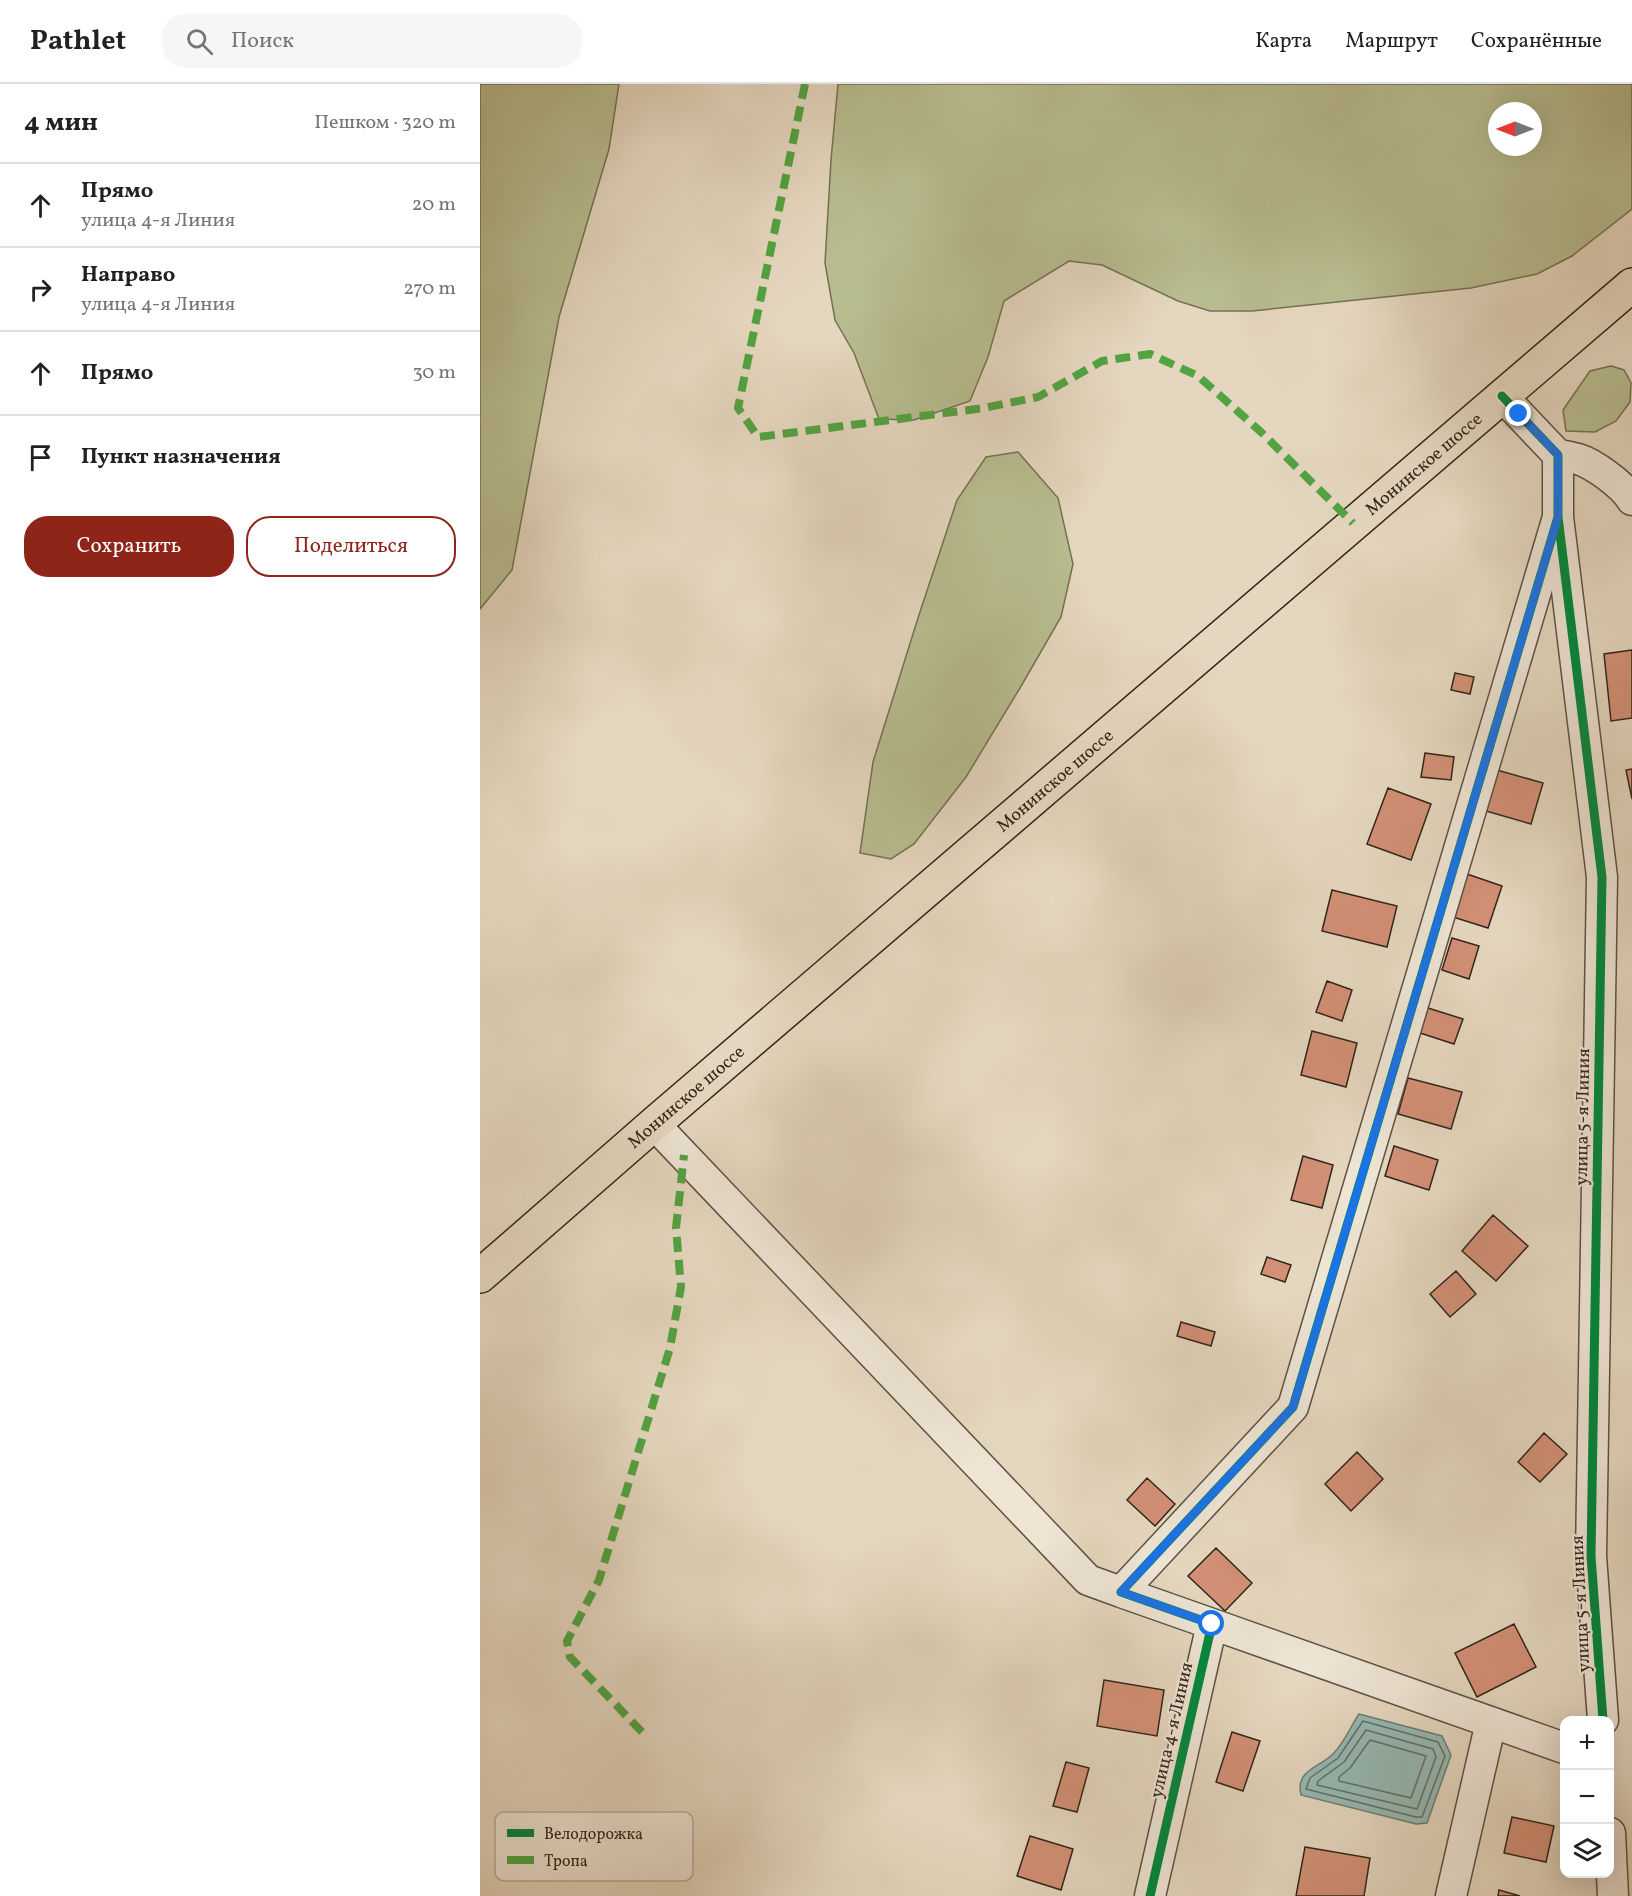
<!DOCTYPE html>
<html lang="ru">
<meta charset="utf-8">
<style>
:root{--surface:#fff;--page:#f6f6f6;--text:#202124;--muted:#757577;--line:#e0e0e0;--accent:#8f2418}
body{margin:0;font-family:Vollkorn,serif;background:var(--page);color:var(--text)}
.controls{position:absolute;right:18px;bottom:18px;display:grid;overflow:hidden;border-radius:12px;box-shadow:0 6px 24px #0002}
.controls button{width:54px;height:54px;display:grid;place-items:center;padding:0;border:0;border-bottom:2px solid var(--line);background:var(--surface);color:var(--text);font:30px sans-serif}
.compass{position:absolute;left:1008px;top:18px;width:54px;height:54px;border-radius:50%;background:var(--surface);box-shadow:0 6px 24px #0002;rotate:270deg}
.stop{position:absolute;width:18px;height:18px;margin:-14px;border:4px solid #1a73e8;border-radius:50%;background:#fff}
.stop.end{background:#1a73e8;border-color:#fff;box-shadow:0 2px 6px #0008}
.list{margin:0;padding:0;list-style:none}
h2{display:flex;justify-content:space-between;align-items:center;height:78px;margin:0;padding:0 24px;font-size:26px}
h2 small{font-size:20px;font-weight:400;color:var(--muted)}
.list li{display:grid;grid-template-columns:39px 1fr auto;gap:18px;align-items:center;box-sizing:border-box;height:84px;padding:0 24px;border-top:2px solid var(--line)}
.list b{display:block;font-size:22px;white-space:nowrap}
.list p{margin:0;font-size:20px;white-space:nowrap;color:var(--muted)}
.list em{font-size:20px;font-style:normal;color:var(--muted)}
.actions{display:flex;gap:12px;padding:18px 24px}
.actions a{flex:1;padding:14px 0;border:2px solid var(--accent);border-radius:24px;text-align:center;font-size:21px;color:var(--accent)}
.actions .main{background:var(--accent);color:#fff}
.icon{flex:none;width:33px;height:33px;fill:none;stroke:currentColor;stroke-width:2;stroke-linecap:round;stroke-linejoin:round}
.map{position:relative;flex:none;width:1152px;height:1812px;overflow:hidden}
header{display:flex;align-items:center;gap:36px;box-sizing:border-box;height:84px;padding:0 30px;background:var(--surface);border-bottom:2px solid var(--line)}
header strong{font-size:28px}
nav{display:flex;gap:33px;margin-inline-start:auto;font-size:21px}
.search{width:420px;height:54px;background:var(--page);display:flex;align-items:center;gap:15px;box-sizing:border-box;padding:0 21px;border-radius:24px;color:var(--muted);font-size:22px}
main{display:flex}
aside{flex:1;background:var(--surface)}
.map>svg:first-child{display:block}
</style>
<header>
<strong>Pathlet</strong>
<div class="search"><svg class="icon" aria-label="search" viewBox="0 0 24 24"><circle cx="10" cy="10" r="6"/><path d="M15 15l6 6"/></svg>Поиск</div>
<nav><a>Карта</a><a>Маршрут</a><a>Сохранённые</a></nav>
</header>
<main>
<aside>
<h2>4 мин<small>Пешком · 320 m</small></h2>
<ul class="list">
<li><svg class="icon" aria-label="ahead" viewBox="0 0 24 24"><path d="M12 20V5M6 11l6-6 6 6"/></svg><div><b>Прямо</b><p>улица 4-я Линия</p></div><em>20 m</em></li>
<li><svg class="icon" aria-label="right" viewBox="0 0 24 24"><path d="M7 20v-9h11M14 6l5 5-5 5"/></svg><div><b>Направо</b><p>улица 4-я Линия</p></div><em>270 m</em></li>
<li><svg class="icon" aria-label="ahead" viewBox="0 0 24 24"><path d="M12 20V5M6 11l6-6 6 6"/></svg><div><b>Прямо</b></div><em>30 m</em></li>
<li><svg class="icon" aria-label="arrive" viewBox="0 0 24 24"><path d="M6 21V4h12l-3 4 3 4H6"/></svg><div><b>Пункт назначения</b></div></li>
</ul>
<div class="actions"><a class="main">Сохранить</a><a>Поделиться</a></div>
</aside>
<div class="map">
<svg width="1152" height="1812" viewBox="0 0 1152 1812">
<rect width="100%" height="100%" fill="#e5d7bf"/>
<filter id="stains"><feTurbulence type="fractalNoise" baseFrequency=".00333" numOctaves="4"/><feColorMatrix values="0 0 0 0 .2 0 0 0 0 .09 0 0 0 0 .02 0 0 0 .5 -.17"/></filter>
<radialGradient id="worn" r=".72"><stop offset=".6" stop-color="#630" stop-opacity="0"/><stop offset="1" stop-color="#630" stop-opacity=".3"/></radialGradient>
<path fill="#b8bd90" stroke="#747156" stroke-width="1.5" fill-rule="evenodd" d="M0,0h139l-10,65 -50,168 -47,253 -32,39z
M358,0h794v125l-60,47 -35,18 -66,14 -219,23h-42l-32,-10 -76,-36 -33,-4 -65,40 -16,56 -18,44 -56,19 -35,-1 -25,-66 -19,-33 -10,-57 6,-103zM1017,27h36v36h-36z
M1131,282l13,4 7,13 -1,19 -14,19 -21,11 -29,-1 -3,-21 27,-39z
M538,368l40,46 15,66 -12,53 -41,71 -54,89 -52,67 -23,15 -31,-6 13,-91 45,-144 39,-118 29,-43z"/>
<path fill="#96b9b3" stroke="#6d7e77" stroke-width="1.5" d="M879,1630l83,22 9,19 -24,68 -11,1 -115,-29c-6,-25 18,-27 32,-41 11,-11 18,-28 26,-40z"/>
<g fill="none" stroke-linecap="round" stroke-linejoin="round">
<path stroke="#636f68" stroke-width="1.5" d="M883,1637l75,21 7,14 -23,61h-6l-110,-28 4,-11 28,-20z
M886,1646l67,19 3,8 -19,52 -100,-24 1,-4 26,-19z
M890,1656l56,16 -15,42 -72,-17v-4l11,-9z"/>
</g>
<path fill="#d39076" stroke="#30251c" stroke-width="1.5" d="M1152,566v68l-21,3 -7,-67z
M975,589l19,4 -4,17 -19,-4z
M945,669l29,4 -3,23 -30,-3z
M1152,685v30l-6,-29z
M1017,686l46,13 -12,41 -45,-13z
M908,704l43,16 -20,56 -44,-16z
M987,790l35,12 -14,42 -35,-11z
M852,806l65,16 -10,41 -65,-16z
M972,854l27,8 -10,33 -27,-9z
M847,897l25,9 -10,31 -26,-9z
M948,924l35,11 -9,25 -34,-11z
M832,947l45,12 -11,44 -45,-12z
M928,994l54,14 -11,37 -53,-15z
M914,1062l44,14 -9,30 -44,-14z
M823,1072l30,9 -11,43 -31,-8z
M1013,1131l35,31 -32,35 -34,-30z
M787,1173l24,8 -6,17 -24,-8z
M976,1187l20,23 -26,23 -20,-23z
M701,1238l34,10 -4,14 -34,-10z
M1064,1349l23,21 -27,28 -22,-20z
M877,1368l26,27 -32,32 -26,-27z
M667,1394l28,26 -20,22 -28,-26z
M736,1464l36,35 -27,28 -37,-35z
M1034,1540l22,43 -59,30 -22,-44z
M624,1596l60,10 -7,46 -60,-10z
M752,1648l28,9 -17,50 -27,-9z
M586,1678l23,6 -12,44 -24,-6z
M1032,1733l42,9 -8,36 -42,-9z
M550,1752l43,13 -12,41 -44,-14z
M825,1763l65,11 -6,38h-68z
M1019,1806l21,6h-22z"/>
<g fill="none" stroke-linecap="round" stroke-linejoin="round">
<g stroke="#5d5245" stroke-width="33">
<path id="minor" d="M1022,312l56,59v62l44,360 -11,679 12,164
M1078,371c7,1 14,2 20,4 16,5 45,26 54,41
M174,1040l434,456 33,12
M732,1540l352,124
M1130,1749l3,63
M670,1812l62,-272 -91,-32 172,-185 265,-890
M971,1812l40,-174"/>
</g>
<g stroke="#30251c" stroke-width="36">
<g id="major">
<path id="s1" d="M0,1192l174,-152 978,-839"/>
</g>
</g>
<use href="#minor" stroke="#eee5d5" stroke-width="30"/>
<use href="#major" stroke="#e5d7bf" stroke-width="33"/>
<path stroke="#52a341" stroke-width="8" stroke-dasharray="15 8" stroke-linecap="butt" d="M325,0l-67,324 20,29 226,-29 54,-11 64,-36 48,-7 48,22 63,56 92,91
M162,1648l-72,-75 -3,-16 32,-61 71,-232 11,-61 -5,-59 8,-73"/>
<g stroke="#eee5d5" stroke-width="13">
<path id="cycleway" d="M1022,312l56,59v62l44,360 -11,679 12,164
M670,1812l62,-272 -91,-32 172,-185 265,-890"/>
</g>
<use href="#cycleway" stroke="#00873e" stroke-width="9"/>
</g>
<g fill="none" stroke-linecap="round" stroke-linejoin="round">
<path stroke="#1a73e8" stroke-width="8" d="M732,1540l-91,-32 172,-185 265,-890v-62l-39,-41"/>
</g>
<g text-anchor="middle" stroke-width="4.5" stroke-linejoin="round" paint-order="stroke">
<g font-size="18" fill="#30251c" stroke="#eee5d5">
<text dy="6" stroke="none"><textPath href="#s1" startOffset="1245">Монинское шоссе</textPath></text>
<text dy="6" stroke="none"><textPath href="#s1" startOffset="759">Монинское шоссе</textPath></text>
<text dy="6" stroke="none"><textPath href="#s1" startOffset="273">Монинское шоссе</textPath></text>
<text transform="translate(1102 1033) rotate(-89)" y="6">улица 5-я Линия</text>
<text transform="translate(1100 1520) rotate(-93)" y="6">улица 5-я Линия</text>
<text transform="translate(691 1646) rotate(-77)" y="6">улица 4-я Линия</text>
</g>
</g>
<rect x="15" y="1728" width="198" height="69" rx="9" fill="#eee5d5" stroke="#b5ab9e" stroke-width="1.5"/>
<rect x="27" y="1745" width="27" height="8" fill="#00873e"/>
<rect x="27" y="1772" width="27" height="8" fill="#52a341"/>
<g font-size="16" fill="#30251c">
<text x="64" y="1755">Велодорожка</text>
<text x="64" y="1782">Тропа</text>
</g>
<rect width="100%" height="100%" filter="url(#stains)"/>
<rect width="100%" height="100%" fill="url(#worn)"/>
</svg>
<div class="controls">
<button>+</button>
<button>−</button>
<button><svg class="icon" aria-label="layers" viewBox="0 0 24 24"><path d="M12 4l9 5-9 5-9-5zM3 14l9 5 9-5"/></svg></button>
</div>
<svg class="compass" viewBox="-18 -18 36 36"><path d="M0-13l5 13h-10z" fill="#e53935"/><path d="M0 13l5-13h-10z" fill="#757577"/></svg>
<div class="stop" style="left:732px;top:1540px"></div>
<div class="stop end" style="left:1039px;top:330px"></div>
</div>
</main>
